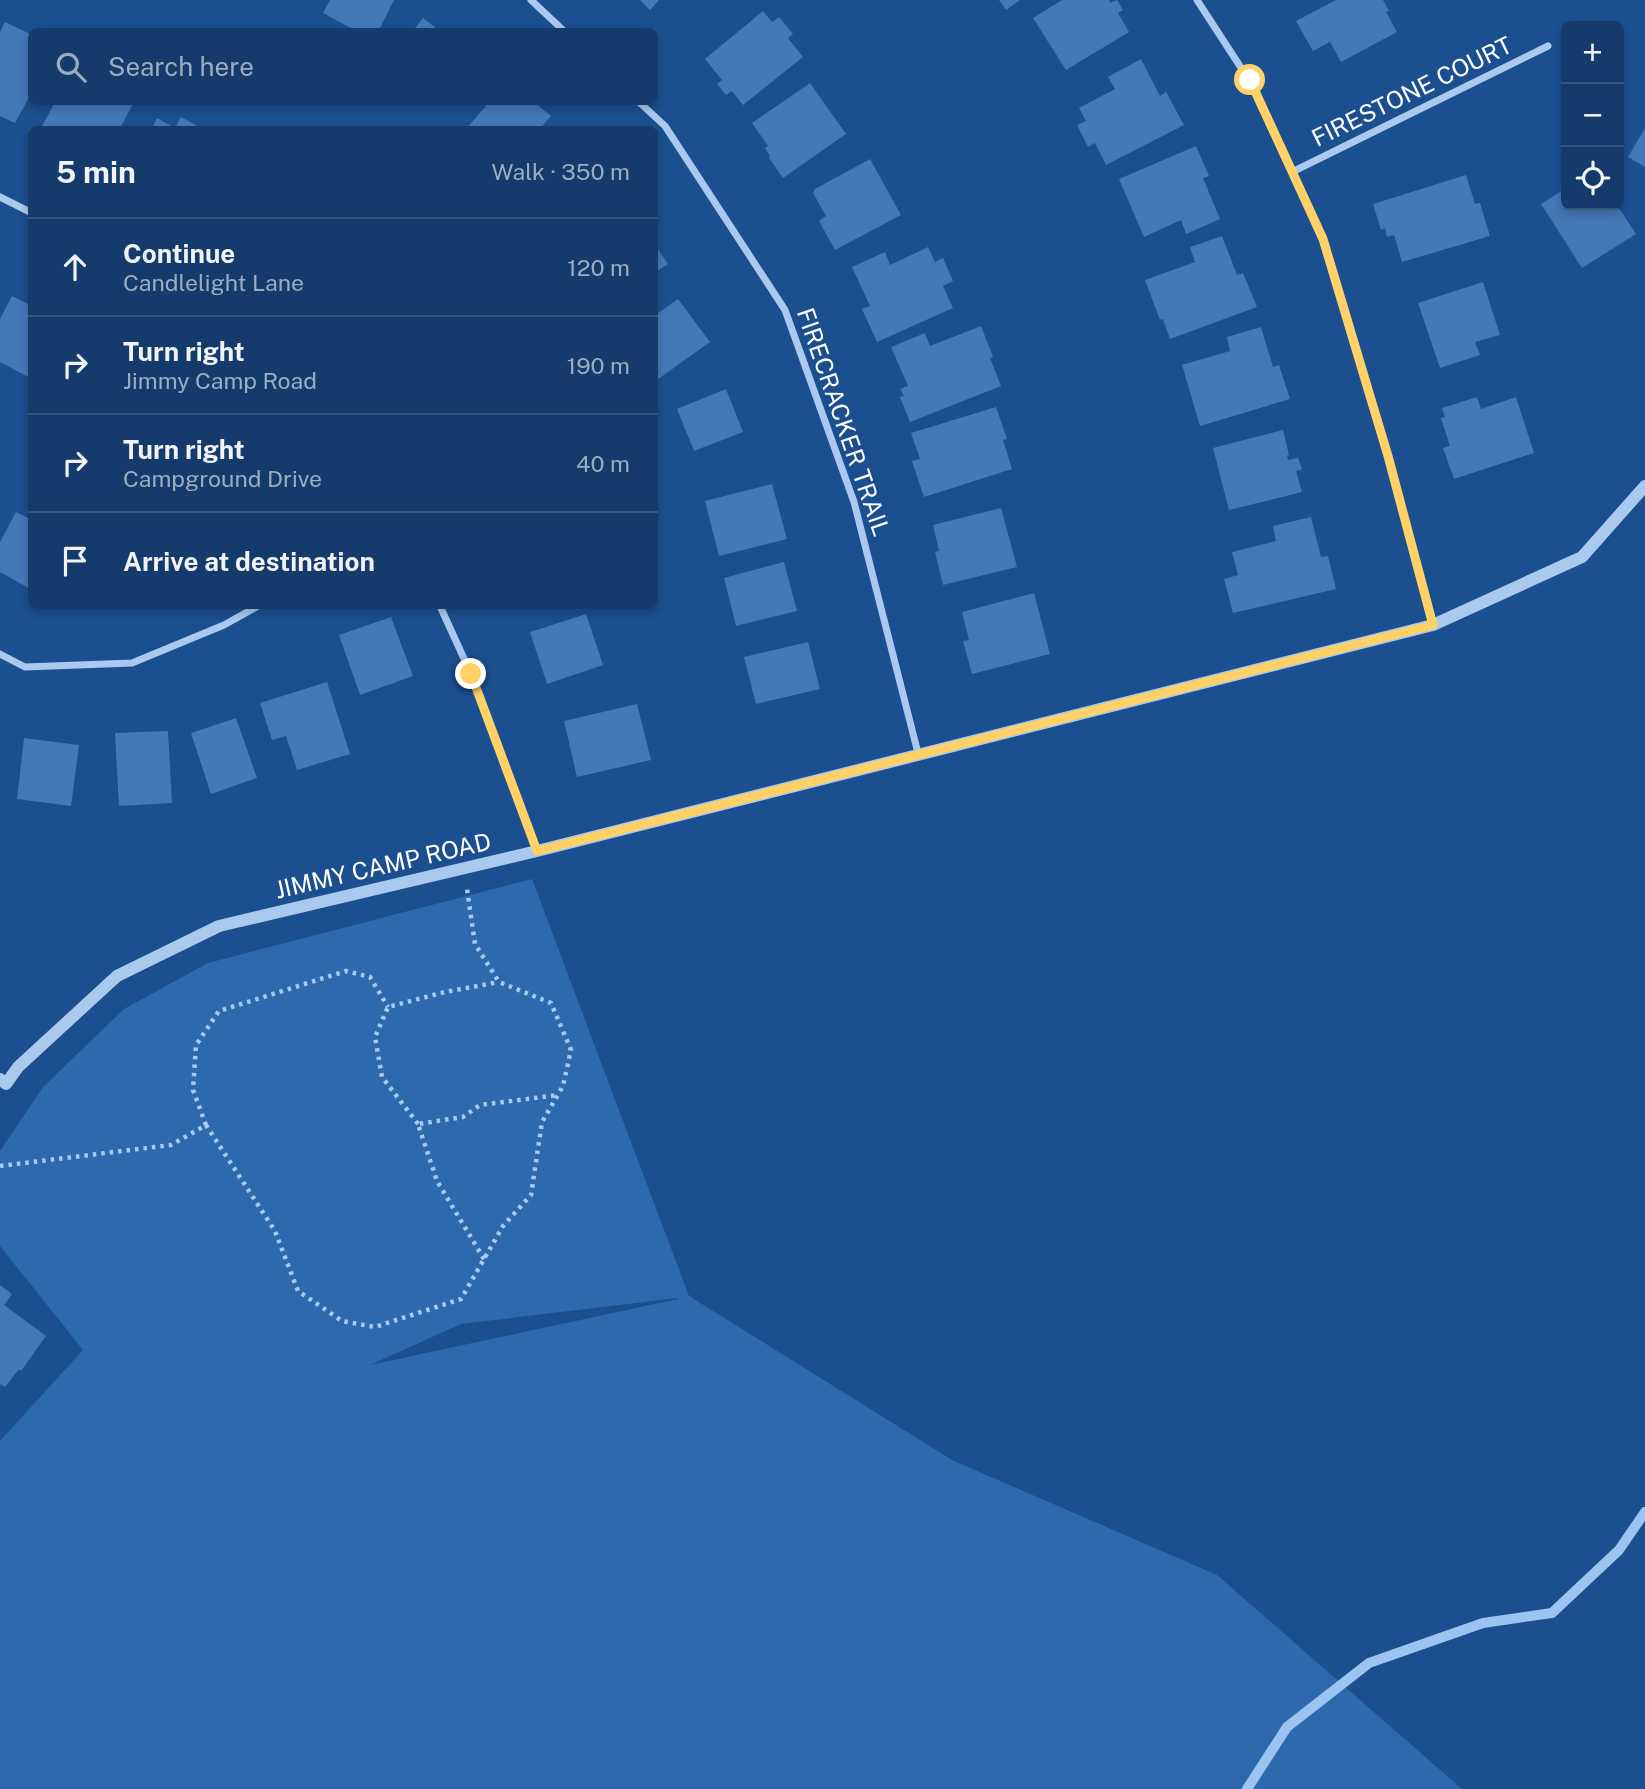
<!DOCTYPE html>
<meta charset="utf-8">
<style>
:root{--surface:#143b6b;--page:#214673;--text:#f1f3f6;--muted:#9dadc1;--line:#33557e}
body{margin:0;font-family:"Public Sans",sans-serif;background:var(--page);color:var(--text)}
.controls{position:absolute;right:21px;top:21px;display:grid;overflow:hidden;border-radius:10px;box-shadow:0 4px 10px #0003}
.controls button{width:63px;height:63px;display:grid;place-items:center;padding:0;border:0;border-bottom:2px solid var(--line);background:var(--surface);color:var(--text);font:35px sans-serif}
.stop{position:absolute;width:21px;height:21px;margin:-16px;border:5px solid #ffd166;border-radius:50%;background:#fff}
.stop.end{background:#ffd166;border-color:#fff;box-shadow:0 2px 7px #0008}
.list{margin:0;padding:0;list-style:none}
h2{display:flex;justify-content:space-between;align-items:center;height:91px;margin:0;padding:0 28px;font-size:30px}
h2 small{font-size:23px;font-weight:400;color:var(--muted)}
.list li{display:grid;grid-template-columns:46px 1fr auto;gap:21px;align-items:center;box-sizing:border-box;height:98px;padding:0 28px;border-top:2px solid var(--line)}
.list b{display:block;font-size:26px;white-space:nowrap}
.list p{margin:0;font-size:23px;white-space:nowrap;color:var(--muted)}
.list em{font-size:23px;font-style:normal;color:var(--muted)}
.icon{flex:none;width:38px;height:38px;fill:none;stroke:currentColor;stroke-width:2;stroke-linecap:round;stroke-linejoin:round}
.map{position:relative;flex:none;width:1645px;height:1789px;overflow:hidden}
.search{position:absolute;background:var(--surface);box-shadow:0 4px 10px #0003;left:28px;top:28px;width:630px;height:77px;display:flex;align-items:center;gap:18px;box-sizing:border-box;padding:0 24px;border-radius:10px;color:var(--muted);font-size:26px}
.panel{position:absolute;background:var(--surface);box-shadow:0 4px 10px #0003;left:28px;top:126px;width:630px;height:483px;border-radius:10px}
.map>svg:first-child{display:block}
</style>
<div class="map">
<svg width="1645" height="1789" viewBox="0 0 1645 1789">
<rect width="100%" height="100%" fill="#1b4f8f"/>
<path fill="#2e69ad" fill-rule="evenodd" d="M532,879l157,417 263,164 265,115 245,214h-1462v-348l83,-91 -83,-104v-95l43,-64 81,-78 84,-46zM678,1298v1l-308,66 91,-41z"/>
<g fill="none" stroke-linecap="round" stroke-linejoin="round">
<path stroke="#9cc4f0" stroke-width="10" d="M1247,1789l40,-62 82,-64 114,-40 69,-10 67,-63 26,-38"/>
</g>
<path fill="#4478b7" d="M330,0h64l-16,32h-20l-35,-19z
M640,0h19l-9,10z
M999,0h21l-14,10z
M1062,0h47l1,3 7,-3 6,10 -5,3 11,19 -63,38 -33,-52z
M1336,0h47l6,11 -3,1 11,20 -56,30 -11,-20 -17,9 -17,-30z
M763,11l9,11 7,-5 14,17 -5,4 15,19 -60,48 -11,-14 -6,4 -9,-11 5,-4 -17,-21z
M423,18l18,14h-29z
M5,22l27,13v57l-17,31 -15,-7v-84z
M1141,59l19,37 6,-4 18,33 -78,40 -11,-22 -7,4 -11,-22 9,-4 -7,-13 36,-19 -7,-12z
M810,83l36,51 -63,44 -14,-20 1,-2 -5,-8 3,-2 -16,-23z
M55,102h79l-15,28h-79z
M481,102h53l17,14 -12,14h-74l21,-24z
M181,117l24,13h-54l6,-12 18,10z
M1645,128v39l-17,-10z
M1196,146l13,30 -6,2 17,41 -34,15 -5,-14 -37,17 -25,-58z
M870,159l31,56 -66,35 -16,-29 7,-5 -13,-23 2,-4z
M1466,175l9,29 5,-1 10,33 -88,26 -8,-27 -7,2 -2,-9 -4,2 -8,-26z
M1566,188v17h51l19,29 -54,34 -41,-64z
M1222,236l15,39 6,-2 14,34 -87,32 -7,-20 -3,1 -15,-40 50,-18 -5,-15z
M654,243l14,21 -14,9z
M928,247l7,15 8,-4 10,23 -10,5 10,22 -76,34 -15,-33 8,-3 -18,-39 33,-15 5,13z
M1483,282l17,53 -25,7 5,13 -40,13 -22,-65z
M12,296l20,10v73l-32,-17v-43z
M678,299l32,43 -56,40v-66z
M981,326l12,31 -3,1 11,28 -91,36 -10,-25 4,-1 -4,-7 8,-3 -17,-39 34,-14 5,13z
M1261,327l12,40 6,-2 11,34 -90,27 -18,-61 48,-14 -3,-14z
M726,389l17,43 -49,19 -17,-42z
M1477,397l4,12 35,-12 18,56 -80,26 -11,-31 7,-2 -9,-28 4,-1 -3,-9z
M996,407l11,32 -4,1 9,29 -88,28 -12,-36 8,-2 -9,-26z
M1283,430l6,25 -2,1 1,4 10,-2 4,11 -6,2 6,21 -73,18 -16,-62z
M772,484l15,55 -68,17 -14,-55z
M1001,508l16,59 -74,18 -8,-33 4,-1 -6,-26z
M16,512l16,8v70l-32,-18v-30z
M1311,517l10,40 7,-1 8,33 -103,24 -9,-34 14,-4 -6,-23 44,-11 -3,-15z
M784,562l13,49 -61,15 -12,-48z
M1034,593l16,61 -78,20 -9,-33 6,-1 -7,-28z
M586,614l17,51 -56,19 -17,-52z
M391,617l22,59 -53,19 -21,-60z
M808,642l12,47 -64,15 -12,-47z
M327,682l23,72 -53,16 -11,-34 -14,4 -12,-37z
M637,704l14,56 -74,17 -13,-56z
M236,718l21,60 -46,16 -20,-61z
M168,731l4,72 -53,3 -4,-73z
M24,738l55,7 -8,61 -54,-7z
M0,1285l12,9 -8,11 42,31 -25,35 -2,-2 -14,18 -5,-3z"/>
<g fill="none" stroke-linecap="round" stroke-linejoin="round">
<path stroke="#a9c9ee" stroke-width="4.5" stroke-dasharray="3.5 5" stroke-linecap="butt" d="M418,1124l-36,-47 -7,-40 13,-30 57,-15 54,-10
M206,1125l-13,-35 3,-45 23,-34 127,-40 24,6 18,30
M0,1166l171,-21 35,-20 69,106 23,60 44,30 33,6 86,-28 42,-73 28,-31 11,-73 21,-36 8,-36 -20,-47 -52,-21 -24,-38 -8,-55
M484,1259l-47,-78 -19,-57 45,-7 17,-12 78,-10"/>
<path stroke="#a9c9ee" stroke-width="7" d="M531,0l34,32
M1197,0l52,80 74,159 65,217 45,169
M639,102l26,24 120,184 69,192 64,251
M1292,172l256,-126
M0,197l32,16
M440,606l31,68 66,177
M0,654l25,13 107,-4 92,-38 34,-19"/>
<path stroke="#a9c9ee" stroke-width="12" d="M0,1079l6,5 12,-17 99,-91 102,-50 318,-75 896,-226 149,-68 63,-71"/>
</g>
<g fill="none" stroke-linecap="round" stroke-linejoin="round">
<path stroke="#ffd166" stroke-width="9" d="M471,674l66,177 896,-226 -45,-169 -65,-217 -73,-159"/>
</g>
<g text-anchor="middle" stroke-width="5" stroke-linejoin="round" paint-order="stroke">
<g font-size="24" fill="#fff" stroke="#1b4f8f">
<text transform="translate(1412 92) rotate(-26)" y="8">FIRESTONE COURT</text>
<text transform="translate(843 422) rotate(71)" y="8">FIRECRACKER TRAIL</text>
<text transform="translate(383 866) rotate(-13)" y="8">JIMMY CAMP ROAD</text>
</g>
</g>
</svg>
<div class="controls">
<button>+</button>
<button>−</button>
<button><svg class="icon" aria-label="locate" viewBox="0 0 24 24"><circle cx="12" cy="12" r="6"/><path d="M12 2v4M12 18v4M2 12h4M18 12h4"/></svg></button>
</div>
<div class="stop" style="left:1250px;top:80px"></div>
<div class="stop end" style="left:471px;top:674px"></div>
<div class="search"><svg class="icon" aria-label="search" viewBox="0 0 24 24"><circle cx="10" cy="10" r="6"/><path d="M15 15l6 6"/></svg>Search here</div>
<section class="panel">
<h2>5 min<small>Walk · 350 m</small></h2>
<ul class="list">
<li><svg class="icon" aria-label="ahead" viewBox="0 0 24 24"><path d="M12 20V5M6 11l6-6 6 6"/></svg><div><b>Continue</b><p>Candlelight Lane</p></div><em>120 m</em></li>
<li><svg class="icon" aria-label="right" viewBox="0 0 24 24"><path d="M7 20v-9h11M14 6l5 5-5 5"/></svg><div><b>Turn right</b><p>Jimmy Camp Road</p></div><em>190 m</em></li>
<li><svg class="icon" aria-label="right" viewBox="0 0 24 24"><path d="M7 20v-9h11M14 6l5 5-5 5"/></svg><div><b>Turn right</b><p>Campground Drive</p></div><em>40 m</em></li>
<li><svg class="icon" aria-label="arrive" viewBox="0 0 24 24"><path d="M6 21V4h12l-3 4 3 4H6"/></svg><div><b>Arrive at destination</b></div></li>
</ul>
</section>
</div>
